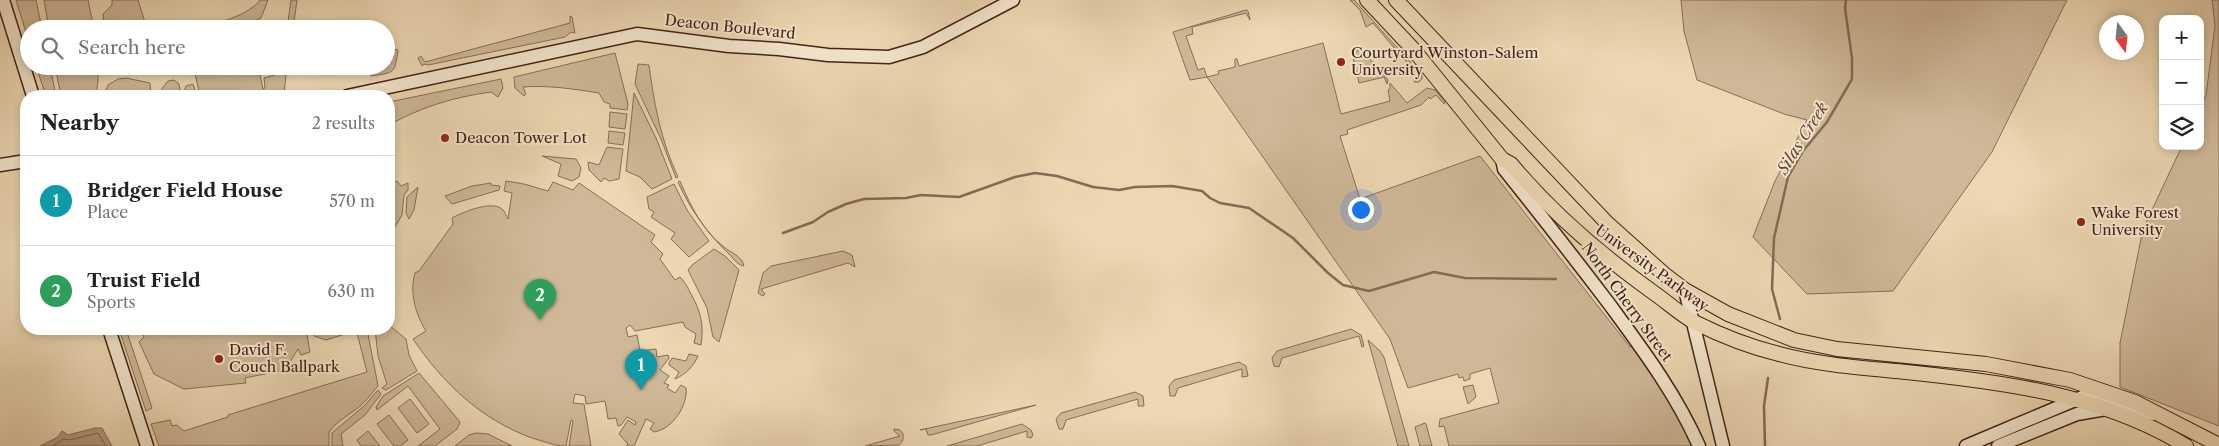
<!DOCTYPE html>
<meta charset="utf-8">
<style>
:root{--surface:#fff;--page:#f6f6f6;--text:#222;--muted:#767676;--line:#e0e0e0;--accent:#2563eb}
body{margin:0;font-family:"Libre Caslon Text",serif;background:var(--page);color:var(--text)}
.controls{position:absolute;right:15px;top:15px;display:grid;overflow:hidden;border-radius:10px;box-shadow:0 2px 8px #0003}
.controls button{width:45px;height:45px;display:grid;place-items:center;padding:0;border:0;border-bottom:1px solid var(--line);background:var(--surface);color:var(--text);font:25px sans-serif}
.compass{position:absolute;left:2099px;top:15px;width:45px;height:45px;border-radius:50%;background:var(--surface);box-shadow:0 2px 8px #0003;rotate:165deg}
.you{position:absolute;left:1360px;top:209px;width:18px;height:18px;margin:-12px;border:4px solid #fff;border-radius:50%;background:#1a73e8;box-shadow:0 0 0 8px #1a73e833}
.badge{display:grid;place-items:center;width:32px;height:32px;border-radius:50%;background:var(--accent);color:#fff;font-size:16px;font-weight:700}
.pin{position:absolute;translate:-50% -41px;filter:drop-shadow(0 1px 2px #0008)}
.pin::after{content:'';position:absolute;top:26px;width:18px;height:15px;background:inherit;clip-path:polygon(0 0,100% 0,50% 100%)}
.list{margin:0;padding:0;list-style:none}
h2{display:flex;justify-content:space-between;align-items:center;height:65px;margin:0;padding:0 20px;font-size:21px}
h2 small{font-size:16px;font-weight:400;color:var(--muted)}
.list li{display:grid;grid-template-columns:32px 1fr auto;gap:15px;align-items:center;box-sizing:border-box;height:90px;padding:0 20px;border-top:1px solid var(--line)}
.list b{display:block;font-size:19px;white-space:nowrap}
.list p{margin:0;font-size:16px;white-space:nowrap;color:var(--muted)}
.list em{font-size:16px;font-style:normal;color:var(--muted)}
.icon{flex:none;width:28px;height:28px;fill:none;stroke:currentColor;stroke-width:2;stroke-linecap:round;stroke-linejoin:round}
.map{position:relative;flex:none;width:2219px;height:446px;overflow:hidden}
.search{position:absolute;background:var(--surface);box-shadow:0 2px 8px #0003;left:20px;top:20px;width:375px;height:55px;display:flex;align-items:center;gap:12px;box-sizing:border-box;padding:0 18px;border-radius:28px;color:var(--muted);font-size:19px}
.panel{position:absolute;background:var(--surface);box-shadow:0 2px 8px #0003;left:20px;top:90px;width:375px;height:245px;border-radius:20px}
.map>svg:first-child{display:block}
</style>
<div class="map">
<svg width="2219" height="446" viewBox="0 0 2219 446">
<rect width="100%" height="100%" fill="#ecd7b2"/>
<filter id="stains"><feTurbulence type="fractalNoise" baseFrequency=".004" numOctaves="4"/><feColorMatrix values="0 0 0 0 .2 0 0 0 0 .09 0 0 0 0 .02 0 0 0 .5 -.17"/></filter>
<radialGradient id="worn" r=".72"><stop offset=".6" stop-color="#630" stop-opacity="0"/><stop offset="1" stop-color="#630" stop-opacity=".3"/></radialGradient>
<path fill="#cfb898" stroke="#886e58" d="M16,0h20l6,29h-13v13z
M44,0h44l6,29h-45z
M112,0h26l9,29h-42l-2,-15 9,-9z
M260,0h8l-7,18c-31,16 -71,11 -105,11v-8c29,10 54,7 81,-5 9,-4 18,-9 23,-16z
M291,0h6l-4,29h-6z
M1350,0h4l68,75v4l-3,3h-5l4,-6 -17,-21 -5,3 -2,-1 3,-6 -24,-28 -7,4 -6,-17z
M1681,0h386l-75,152 -99,139 -86,3 -54,-57 22,-56 32,-61 -23,-6 -87,-34 -13,-49z
M2212,0h7v426l-99,-39v-44l23,-114 39,-83h18v-38l6,-13 9,-69z
M1246,10l2,1 2,9 -4,-7 -54,14 1,7 -7,2 12,34 6,-2 3,9 12,-3 -1,-3 17,-4v-8h2l2,7 84,-23 18,71 49,-13 -2,-11 2,-1v-6l17,20 20,-15 8,2 10,12 -1,2 -8,-9 -6,4 -1,-2 -8,8 -74,25 1,4 -8,2 20,63 120,-43 150,191 2,-1c24,31 44,65 62,100h-245l-5,-20 -5,1 1,-8 59,-16 -9,-35 -20,6v5l-6,2 -1,-4 -4,1 -1,-4 -50,14 -18,-49 -183,-262 -17,3 -17,-48z
M570,16l2,1 3,16 -4,-1 -6,5 -137,28 -4,-1 -2,2 -4,-8 3,-2 4,6 145,-39z
M386,47l12,3c-4,24 -2,22 -27,26l1,-10h14z
M1361,49l27,31 -1,4 -3,-7 -25,6 -7,-30z
M615,53l13,51 -1,6 -17,-2v-4l-6,-2 -5,-9c-25,-4 -51,-8 -76,-6l3,7 -2,2 -9,-8 -1,-11z
M638,64l11,1c5,39 12,76 29,112l-2,1 -15,-39 -26,-55z
M36,66h14l6,30h-10z
M55,66h43v15l-2,15h-35z
M112,66h37v4l-26,2z
M225,66h33l5,23 2,-1 -1,-10 11,-3 5,-9h7l-3,28 -7,2h-77l-5,-23z
M126,78l24,5 1,13h-47l4,-11 10,-6z
M501,79l2,9 -5,9 -7,-5c-37,5 -70,15 -102,33v-23z
M174,80l5,4 1,6 4,2 2,-6 7,-2 4,12h-36c-1,-7 3,-10 7,-15z
M634,93l22,45 16,41 -20,10 -12,-12 -14,-6z
M610,112l17,2 -2,15 -16,-2z
M609,131l16,2 -2,12 -15,-2z
M607,147l16,2 -4,30 -10,2 -5,-3 -3,4 -12,-12 -1,-8 11,3z
M542,156l34,3 5,9 -2,9 -7,4 -14,-5 3,-12z
M397,181l4,5 7,-3v7l-4,5 -2,20 -9,15 -3,1 -1,-46z
M506,181l18,3 24,7 5,-9 20,8 6,-7 76,52 -4,7 12,12 -3,5 15,21 5,-3c5,5 8,11 11,17 10,18 13,31 10,51l-7,-2 2,-9 -11,-7 -2,-5 -48,9 -5,-6 -4,3 2,9 9,-2 3,16 16,-2 1,8 11,-2 1,3 -9,12 9,6 -5,7 5,2 -2,3 8,5 6,-8 5,3c2,17 -13,41 -32,44l-4,-3 4,-6 -8,-4 -12,27h-8l2,-2 -9,-10 9,-14 7,5 1,-3 -9,-5 -6,8 -3,1 -2,-8 -8,1 -3,-18 -19,3 -1,-8 -10,-2 -2,9 11,1 7,42h-22l4,-25 -2,-1 -5,26c-12,0 -23,-5 -34,-8 -52,-19 -89,-55 -119,-99l13,-8c-10,-16 -17,-38 -11,-58l4,-2 34,-47 -1,-6c11,-6 40,-18 50,-9 3,2 4,7 6,10l4,-26 -8,-2z
M680,181c10,24 23,50 44,66 7,6 18,9 20,19 -8,-2 -9,-6 -15,-12 -22,-21 -38,-43 -51,-72z
M491,183v2l9,1 -1,4 -47,14 -7,-8 27,-10z
M674,184l13,26 22,31 -20,16 -18,-18 4,-6 -24,-16 3,-5 -5,-3 -2,-12z
M418,187l-4,23 -5,9 -3,-6 1,-16z
M714,249l11,7 14,14 -20,72 -6,-5 -6,-29 -19,-38 4,-5z
M843,251l9,4 3,12 -7,-4 -87,26 4,5 -2,2 -5,-3 5,-20 8,-7z
M389,325l17,14 3,16 8,16 -31,19 -4,-2 5,-4 -9,-28 -3,-27h14z
M119,329h7l26,79 -6,3z
M140,329h166l4,23 -9,3 -3,-6 -13,21 -40,8 1,5 -62,6 -30,-15 -15,-32 5,-5z
M309,329h58l11,57c-5,6 -12,15 -17,19 -10,9 -23,15 -32,27v14h-170l-8,-22 19,-4 2,6 5,-1 7,6 44,-14v-2l139,-43 -10,-39 -5,-1 -26,8 -12,-4z
M1351,329l10,6 3,11 -2,1 -3,-11 -77,22 -3,9 -5,-1 -2,-8 5,-7z
M1368,340l12,11 4,6 25,89h-11z
M689,354l9,2c-5,11 -12,18 -23,23l4,-7 -10,-7v-2l3,-5 14,3z
M1239,362l7,4 2,10 -6,1v-8l-64,19 -3,8h-5l-1,-10 5,-6z
M419,373l41,49 -3,7 -22,17h-17l22,-17 -32,-43 -31,24 -1,-3 7,-11z
M1473,385l3,12 -8,7 -5,-17z
M378,390l3,4 -16,21 -24,19 2,12h-11v-13l33,-28z
M1135,392l8,4 1,10h-6v-7l-72,21 -3,9h-4l-3,-10 5,-6z
M410,399l19,25 -12,9 -19,-25z
M1036,405l-105,30h-3l-2,-6 -6,1z
M389,415l19,25 -8,6h-6l-17,-22z
M1425,423l1,1 6,22h-12l-5,-19z
M1022,424l9,6 2,5 -2,3 -4,-1v-6l-50,15h-30z
M894,429l6,1c5,4 4,11 -1,15l-34,1 35,-10 -6,-5z
M368,431l12,15h-19l-4,-6z
M476,433l12,1 24,12h-57l14,-11z"/>
<path fill="#b29a7d" stroke="#856a54" d="M95,428h7l10,18h-72l18,-9 4,-6 6,4z"/>
<g fill="none" stroke-linecap="round" stroke-linejoin="round">
<path stroke="#7a5e4a" stroke-width="1" d="M53,446l10,-7 6,1 29,-7 8,13"/>
<path stroke="#856a54" stroke-width="2.5" d="M783,233l30,-11 15,-10 18,-8 18,-5 42,-1 15,-3 38,2 56,-20 20,-4 22,3 36,11 26,3 16,-3 37,-1 30,5 8,7 10,5 29,5 44,30 35,35 15,12 26,6 65,-19 31,6 91,1
M1780,319l-8,-30 2,-51 14,-61 15,-26 24,-29 25,-43v-21l-7,-50 1,-8
M1765,446l-1,-40 4,-28"/>
<g stroke="#422317" stroke-width="15">
<path id="secondary" d="M3,0l30,96
M347,96l290,-62 92,12 50,3 49,6 61,2 34,-10 90,-47
M1502,159l2,10c36,45 71,90 106,136 33,45 66,89 89,141
M0,165l26,-4
M1685,290l38,156
M109,329l38,117
M1966,446l121,-51c22,-2 44,17 67,19
M1998,446l79,-32 29,-5"/>
</g>
<g stroke="#422317" stroke-width="16">
<path id="primary" d="M1367,0l46,49 89,110 9,5c42,50 90,91 143,129 13,9 26,21 40,29 26,13 56,25 85,32 41,11 85,14 127,18 97,10 195,22 280,74
M1396,0l211,223 57,51 21,16 43,24 66,26 43,9 149,15 84,16 65,22 84,43"/>
</g>
<use href="#secondary" stroke="#f3e5cd" stroke-width="12"/>
<use href="#primary" stroke="#ecd7b2" stroke-width="14"/>
</g>
<g fill="#8f2418" stroke="#f3e5cd" stroke-width="2">
<circle cx="1341" cy="62" r="5"/>
<circle cx="445" cy="138" r="5"/>
<circle cx="2081" cy="222" r="5"/>
<circle cx="219" cy="359" r="5"/>
</g>
<g text-anchor="middle" stroke-width="4" stroke-linejoin="round" paint-order="stroke">
<g font-size="15" fill="#422317" stroke="#f3e5cd">
<text transform="translate(730 27) rotate(6)" y="5">Deacon Boulevard</text>
<text transform="translate(1652 268) rotate(36)" y="5">University Parkway</text>
<text transform="translate(1627 302) rotate(54)" y="5">North Cherry Street</text>
</g>
<g font-size="15" fill="#422317" stroke="#f3e5cd" text-anchor="start">
<text x="1351" y="58">Courtyard Winston-Salem<tspan x="1351" dy="17">University</tspan></text>
<text x="455" y="143">Deacon Tower Lot</text>
<text x="2091" y="218">Wake Forest<tspan x="2091" dy="17">University</tspan></text>
<text x="229" y="355">David F.<tspan x="229" dy="17">Couch Ballpark</tspan></text>
</g>
<g font-size="16" font-style="italic" fill="#644736" stroke="#f3e5cd">
<text transform="translate(1802 138) rotate(-58)" y="6">Silas Creek</text>
</g>
</g>
<rect width="100%" height="100%" filter="url(#stains)"/>
<rect width="100%" height="100%" fill="url(#worn)"/>
</svg>
<div class="controls">
<button>+</button>
<button>−</button>
<button><svg class="icon" aria-label="layers" viewBox="0 0 24 24"><path d="M12 4l9 5-9 5-9-5zM3 14l9 5 9-5"/></svg></button>
</div>
<svg class="compass" viewBox="-18 -18 36 36"><path d="M0-13l5 13h-10z" fill="#e53935"/><path d="M0 13l5-13h-10z" fill="#767676"/></svg>
<div class="you"></div>
<div class="pin badge" style="left:641px;top:390px;background:#0f9aa8">1</div>
<div class="pin badge" style="left:540px;top:320px;background:#2e9e5b">2</div>
<div class="search"><svg class="icon" aria-label="search" viewBox="0 0 24 24"><circle cx="10" cy="10" r="6"/><path d="M15 15l6 6"/></svg>Search here</div>
<section class="panel">
<h2>Nearby<small>2 results</small></h2>
<ul class="list">
<li><span class="badge" style="background:#0f9aa8">1</span><div><b>Bridger Field House</b><p>Place</p></div><em>570 m</em></li>
<li><span class="badge" style="background:#2e9e5b">2</span><div><b>Truist Field</b><p>Sports</p></div><em>630 m</em></li>
</ul>
</section>
</div>
